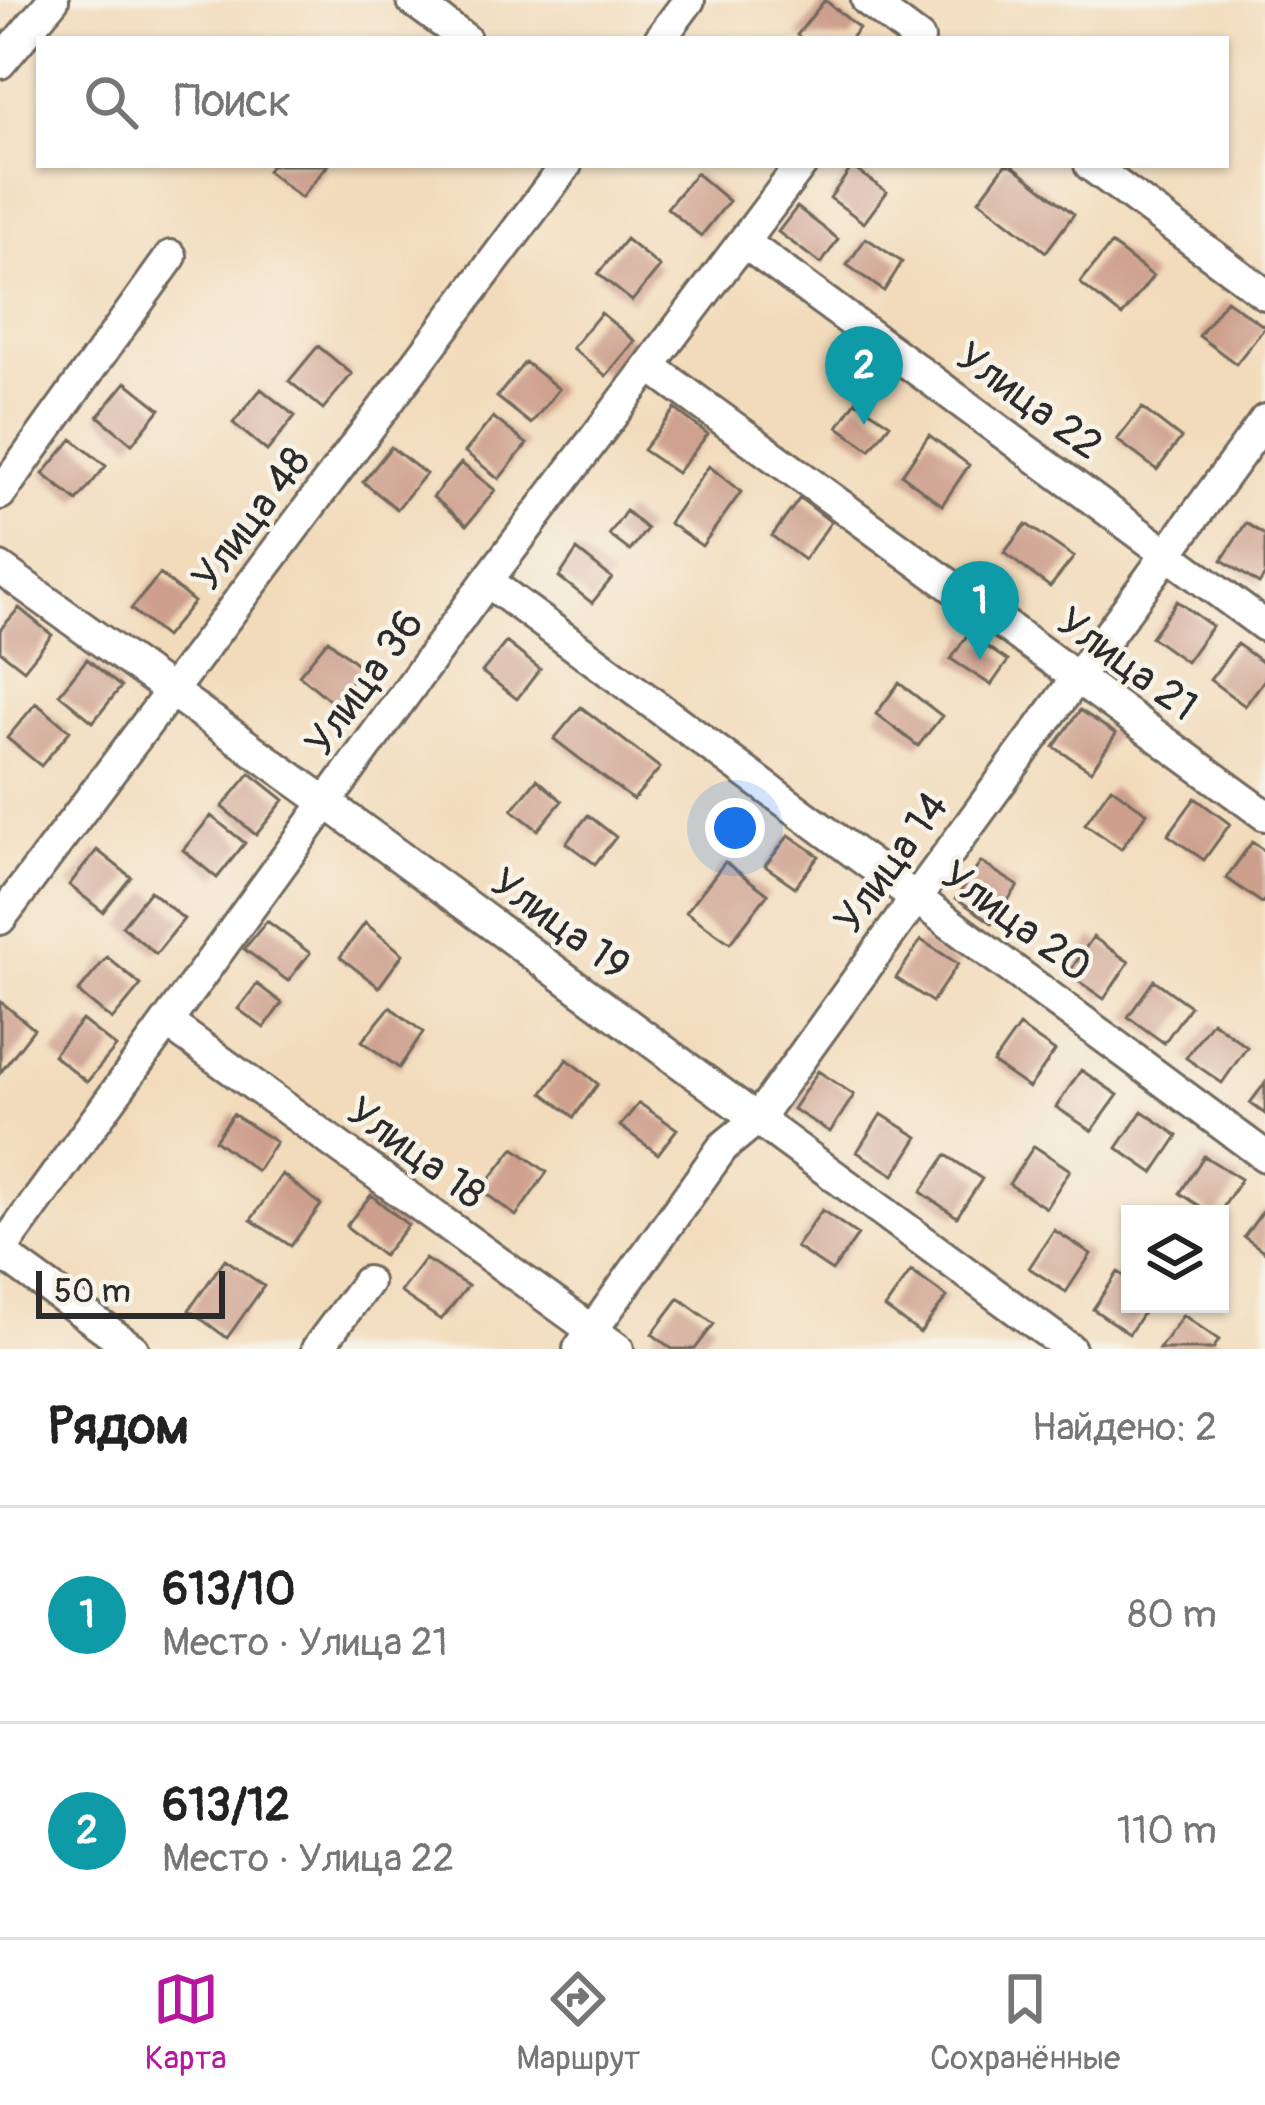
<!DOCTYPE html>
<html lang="ru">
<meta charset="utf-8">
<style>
:root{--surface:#fff;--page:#f2f2f2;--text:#222;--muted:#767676;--line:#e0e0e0;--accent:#b5179e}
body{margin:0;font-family:Pangolin,sans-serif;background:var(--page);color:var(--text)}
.controls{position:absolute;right:36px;bottom:36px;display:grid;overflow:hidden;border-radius:0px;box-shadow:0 3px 9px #0004}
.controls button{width:108px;height:108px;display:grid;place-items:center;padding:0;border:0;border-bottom:3px solid var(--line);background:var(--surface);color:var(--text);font:60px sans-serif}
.scale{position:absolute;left:36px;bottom:30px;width:189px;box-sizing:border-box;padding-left:12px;border:6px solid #2b2b2b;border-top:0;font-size:33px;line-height:42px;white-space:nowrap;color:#2b2b2b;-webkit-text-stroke:9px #f7f3e8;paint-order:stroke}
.you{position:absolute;left:735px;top:828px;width:42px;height:42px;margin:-30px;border:9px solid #fff;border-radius:50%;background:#1a73e8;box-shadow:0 0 0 18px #1a73e833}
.badge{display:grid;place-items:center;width:78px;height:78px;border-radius:50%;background:var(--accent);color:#fff;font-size:39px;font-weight:700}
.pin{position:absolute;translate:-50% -99px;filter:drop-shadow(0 3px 6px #0008)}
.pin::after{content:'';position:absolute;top:63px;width:42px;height:36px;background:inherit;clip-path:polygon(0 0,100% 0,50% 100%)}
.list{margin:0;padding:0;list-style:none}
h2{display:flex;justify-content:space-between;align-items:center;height:156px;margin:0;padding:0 48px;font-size:51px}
h2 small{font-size:39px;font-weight:400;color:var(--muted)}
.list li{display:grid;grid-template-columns:78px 1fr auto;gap:36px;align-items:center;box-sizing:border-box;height:216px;padding:0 48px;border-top:3px solid var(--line)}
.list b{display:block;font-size:45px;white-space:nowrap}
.list p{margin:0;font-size:39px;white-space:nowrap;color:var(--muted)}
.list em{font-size:39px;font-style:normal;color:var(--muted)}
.icon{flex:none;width:66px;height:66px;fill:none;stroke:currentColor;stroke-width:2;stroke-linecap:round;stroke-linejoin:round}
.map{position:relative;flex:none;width:1265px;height:1349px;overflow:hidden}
.search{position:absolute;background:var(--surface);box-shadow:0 3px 9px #0004;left:36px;right:36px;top:36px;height:132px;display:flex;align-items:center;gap:30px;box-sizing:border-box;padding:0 42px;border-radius:0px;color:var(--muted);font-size:45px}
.sheet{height:588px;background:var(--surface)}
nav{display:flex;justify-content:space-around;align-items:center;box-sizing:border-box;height:168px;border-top:3px solid var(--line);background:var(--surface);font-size:33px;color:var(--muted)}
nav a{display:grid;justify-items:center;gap:6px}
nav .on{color:var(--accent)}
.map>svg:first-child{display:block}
</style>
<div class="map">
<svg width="1265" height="1349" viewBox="0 0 1265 1349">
<rect width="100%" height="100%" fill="#f7f3e8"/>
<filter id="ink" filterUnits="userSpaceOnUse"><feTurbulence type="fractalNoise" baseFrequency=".00833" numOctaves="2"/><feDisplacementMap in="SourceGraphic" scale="24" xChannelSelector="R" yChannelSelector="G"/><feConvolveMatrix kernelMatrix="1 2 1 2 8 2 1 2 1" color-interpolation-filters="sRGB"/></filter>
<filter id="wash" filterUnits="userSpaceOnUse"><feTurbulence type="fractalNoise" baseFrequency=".004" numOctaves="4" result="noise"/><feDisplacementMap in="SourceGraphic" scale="48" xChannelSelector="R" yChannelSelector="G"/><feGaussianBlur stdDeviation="2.7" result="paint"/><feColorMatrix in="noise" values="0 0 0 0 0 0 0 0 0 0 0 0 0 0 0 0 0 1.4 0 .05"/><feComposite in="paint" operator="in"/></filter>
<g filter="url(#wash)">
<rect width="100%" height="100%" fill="#f2dbbb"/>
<g id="blocks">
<path fill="#cd9f8c" d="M825,0l34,28 -9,11h-48l-5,-4z
M271,165h57l-27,33 -34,-27z
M1005,165h7l62,49 -28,38 -67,-52z
M852,167l35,25 -23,31 -34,-25z
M696,173l33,28 -28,35 -34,-28z
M797,207l41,32 -17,25 -43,-32z
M866,238l36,24 -18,29 -37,-26z
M626,239l34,28 -28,34 -34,-27z
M1111,244l42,32 -31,40 -42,-33z
M1226,300l39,27 -29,37 -37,-28z
M601,313l34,28 -29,35 -34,-28z
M318,346l34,28 -29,35 -34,-28z
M525,362l34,27 -28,35 -34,-27z
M126,382l34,27 -28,35 -34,-28z
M261,389l34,27 -28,35 -34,-28z
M856,401l34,23 -20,26 -32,-23z
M1142,408l39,30 -24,32 -40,-30z
M675,409l33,25 -31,39 -34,-23z
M493,417l34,27 -28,35 -34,-27z
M929,435l40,30 -27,40 -40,-30z
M72,439l34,27 -29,35 -34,-27z
M391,447l35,27 -29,35 -34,-27z
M461,463l34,27 -28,35 -34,-28z
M709,466l32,26 -39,54 -33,-23z
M800,498l31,24 -27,38 -32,-24z
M626,511l21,18 -17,22 -21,-16z
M1246,523l19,12v40l-6,9 -37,-24z
M1026,524l48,33 -24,30 -46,-34z
M577,550l35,28 -20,25 -33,-26z
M160,574l34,28 -29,35 -34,-28z
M1177,601l35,25 -26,36 -35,-25z
M19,608l33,27 -28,35 -24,-19v-21z
M968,634l40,27 -17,24 -40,-26z
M328,640l34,28 -29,35 -34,-28z
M506,642l34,27 -23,30 -35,-27z
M1237,644l28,20v15l-20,27 -35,-26z
M87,659l34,28 -28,35 -34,-28z
M899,683l43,33 -24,30 -42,-32z
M36,703l34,28 -29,35 -34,-28z
M581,707l79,61 -27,32 -79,-61z
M1080,710l36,24 -25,37 -37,-24z
M250,773l34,27 -28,35 -34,-28z
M537,779l25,22 -24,29 -26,-20z
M1111,787l36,26 -26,36 -36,-25z
M1195,798l35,26 -26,36 -36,-25z
M588,815l28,22 -21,27 -29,-21z
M211,816l34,27 -28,35 -34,-28z
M789,835l30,21 -24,31 -30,-21z
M1252,842l13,9v48l-3,4 -36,-25z
M97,850l34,27 -28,35 -34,-27z
M725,862l43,32 -38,49 -44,-31z
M981,862l37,24 -26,37 -36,-25z
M150,891l34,28 -28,35 -34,-28z
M267,921l43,32 -22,28 -44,-32z
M365,923l38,31 -24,33 -39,-30z
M1093,937l36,25 -25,37 -36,-25z
M921,940l37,24 -26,38 -36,-24z
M107,957l34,28 -29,35 -34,-28z
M1154,980l36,26 -26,37 -36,-26z
M257,984l25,19 -18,25 -26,-19z
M0,1001l34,28 -34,44z
M390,1007l33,25 -24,36 -37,-27z
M82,1020l34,27 -29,35 -34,-27z
M1212,1021l35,26 -25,36 -36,-25z
M1019,1026l36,25 -26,37 -36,-25z
M567,1059l31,25 -24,33 -31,-24z
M1081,1070l37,25 -26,36 -36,-24z
M818,1071l36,24 -24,37 -37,-23z
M1265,1083v31l-15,-11z
M639,1103l38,26 -19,25 -38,-28z
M1142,1111l36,25 -25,37 -36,-25z
M233,1114l43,28 -19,29 -42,-31z
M881,1114l37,23 -24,38 -37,-23z
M1034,1146l36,24 -24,38 -37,-24z
M514,1148l33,24 -31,44 -35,-26z
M946,1155l36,24 -25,38 -36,-25z
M1204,1156l37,23 -22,35h-7l-32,-21z
M282,1174l39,31 -30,41 -40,-26z
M371,1195l37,30 -25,31 -37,-30z
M1265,1208v44l-21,-15z
M822,1210l36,25 -26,36 -36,-24z
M1054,1230l37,24 -25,38 -37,-24z
M225,1259l39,27 -37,52 -38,-28z
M425,1259l43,27 -27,34 -41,-28z
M911,1271l36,26 -27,36 -35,-25z
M1118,1272l12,8v24h19l-20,30 -36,-25z
M679,1298l35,26 -19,25h-23l-20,-15z
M1183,1315l36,25 -6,9h-54z"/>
</g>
</g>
<g filter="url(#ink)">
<use href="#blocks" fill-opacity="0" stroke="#71695d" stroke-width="3"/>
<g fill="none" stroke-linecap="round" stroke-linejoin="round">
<g stroke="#71695d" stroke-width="36">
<path id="minor" d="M412,0l53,39
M867,0l52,39
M660,39l29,-39
M0,63l53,-63
M1090,165l175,129
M745,243l520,383
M651,367l614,448
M0,494l171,-238
M0,568l328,236 742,545
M487,581l778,575
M0,919l566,-754
M168,1023l450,326
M0,1252l487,-671 314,-416
M0,1252l133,97
M317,1349l50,-67
M579,1349l144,-202 34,-28 159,-221 349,-478"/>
</g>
<use href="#minor" stroke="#fff" stroke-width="30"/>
</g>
</g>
<g text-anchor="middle" stroke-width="9" stroke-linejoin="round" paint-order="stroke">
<g font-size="42" fill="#2b2b2b" stroke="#f7f3e8">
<text transform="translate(1030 400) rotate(36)" y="15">Улица 22</text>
<text transform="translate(250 518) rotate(-53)" y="15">Улица 48</text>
<text transform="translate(1128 663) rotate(36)" y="15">Улица 21</text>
<text transform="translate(363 682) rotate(-54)" y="15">Улица 36</text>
<text transform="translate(890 862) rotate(-54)" y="15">Улица 14</text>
<text transform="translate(1017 920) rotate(36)" y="15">Улица 20</text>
<text transform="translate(561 923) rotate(36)" y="15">Улица 19</text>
<text transform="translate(417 1152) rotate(36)" y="15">Улица 18</text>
</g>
</g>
</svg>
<div class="controls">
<button><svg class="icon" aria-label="layers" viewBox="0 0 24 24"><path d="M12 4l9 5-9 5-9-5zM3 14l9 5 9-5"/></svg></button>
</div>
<div class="scale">50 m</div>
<div class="you"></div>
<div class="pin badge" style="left:980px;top:660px;background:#0f9aa8">1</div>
<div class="pin badge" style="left:864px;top:425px;background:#0f9aa8">2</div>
<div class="search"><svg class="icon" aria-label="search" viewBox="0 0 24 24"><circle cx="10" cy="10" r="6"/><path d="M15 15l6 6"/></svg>Поиск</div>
</div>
<section class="sheet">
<h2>Рядом<small>Найдено: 2</small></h2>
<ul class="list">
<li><span class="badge" style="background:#0f9aa8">1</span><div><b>613/10</b><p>Место · Улица 21</p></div><em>80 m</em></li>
<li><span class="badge" style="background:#0f9aa8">2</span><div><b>613/12</b><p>Место · Улица 22</p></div><em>110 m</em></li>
</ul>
</section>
<nav>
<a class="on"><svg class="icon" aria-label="map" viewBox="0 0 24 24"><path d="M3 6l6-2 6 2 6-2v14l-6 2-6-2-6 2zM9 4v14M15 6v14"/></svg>Карта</a>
<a><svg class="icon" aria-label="directions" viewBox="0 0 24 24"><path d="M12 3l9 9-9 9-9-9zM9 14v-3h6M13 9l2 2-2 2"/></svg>Маршрут</a>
<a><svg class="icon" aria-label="saved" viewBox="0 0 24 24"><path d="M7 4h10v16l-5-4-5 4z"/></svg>Сохранённые</a>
</nav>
